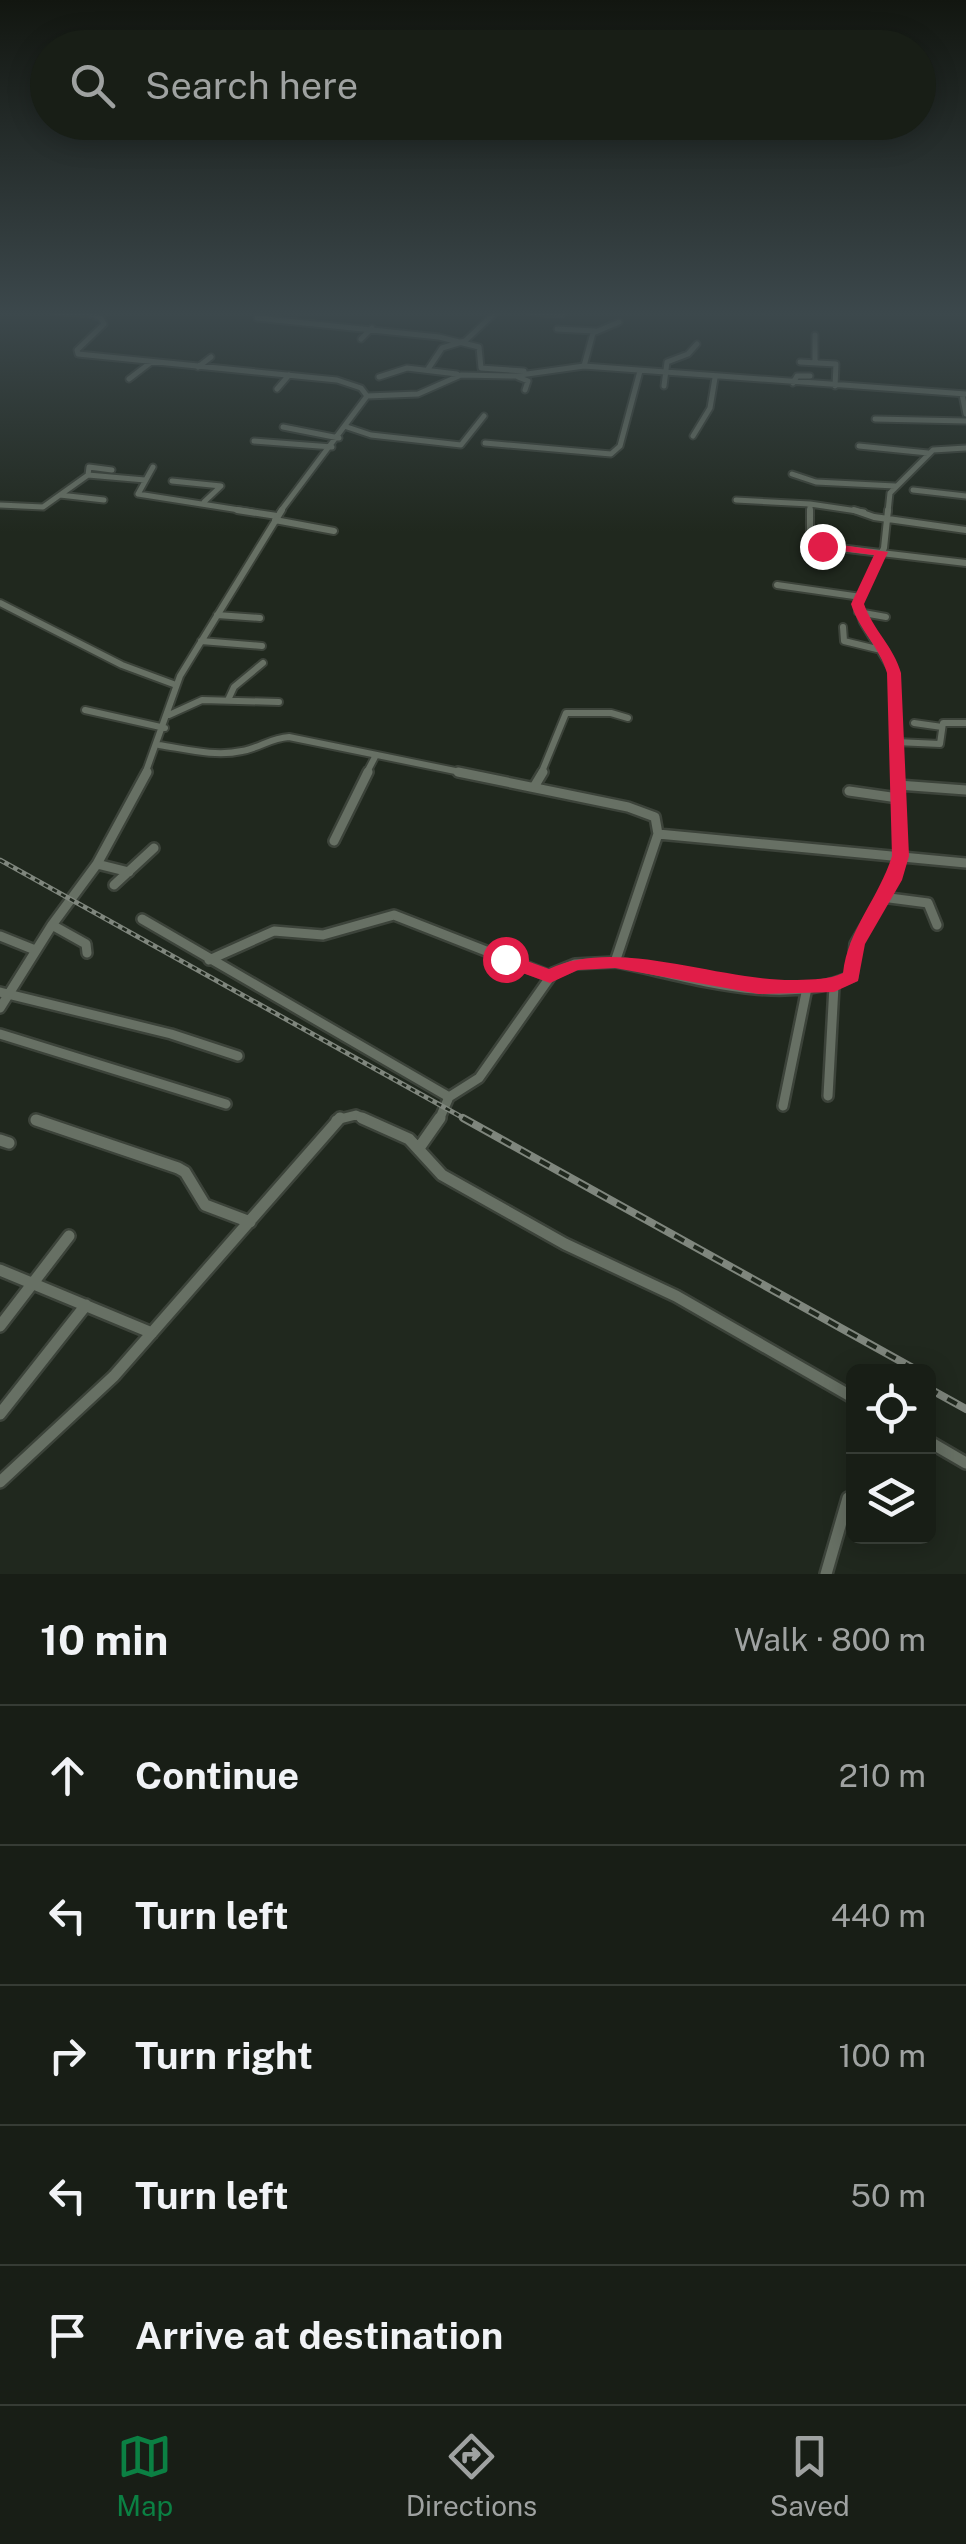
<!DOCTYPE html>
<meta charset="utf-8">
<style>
:root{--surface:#181e16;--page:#21271f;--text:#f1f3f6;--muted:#9fa2a1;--line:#363c35;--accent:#0b8043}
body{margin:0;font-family:"Public Sans",sans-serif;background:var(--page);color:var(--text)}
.controls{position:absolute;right:30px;bottom:30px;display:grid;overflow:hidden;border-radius:15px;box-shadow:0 5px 25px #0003}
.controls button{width:90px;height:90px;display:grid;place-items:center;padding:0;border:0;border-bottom:2px solid var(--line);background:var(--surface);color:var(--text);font:50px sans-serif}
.stop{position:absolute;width:30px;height:30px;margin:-22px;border:8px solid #e11d48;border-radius:50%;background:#fff}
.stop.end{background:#e11d48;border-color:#fff;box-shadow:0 2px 10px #0008}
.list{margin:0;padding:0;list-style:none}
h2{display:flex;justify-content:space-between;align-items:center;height:130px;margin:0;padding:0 40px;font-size:42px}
h2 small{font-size:32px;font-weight:400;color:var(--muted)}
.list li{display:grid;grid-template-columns:65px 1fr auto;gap:30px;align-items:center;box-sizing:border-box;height:140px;padding:0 40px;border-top:2px solid var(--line)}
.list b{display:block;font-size:38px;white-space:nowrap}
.list em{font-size:32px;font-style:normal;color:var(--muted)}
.icon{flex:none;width:55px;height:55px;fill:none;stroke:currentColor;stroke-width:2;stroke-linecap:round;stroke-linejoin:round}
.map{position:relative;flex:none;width:966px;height:1574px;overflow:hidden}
.search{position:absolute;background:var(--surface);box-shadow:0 5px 25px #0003;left:30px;right:30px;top:30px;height:110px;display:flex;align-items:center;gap:25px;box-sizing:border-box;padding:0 35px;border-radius:55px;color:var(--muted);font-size:38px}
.sheet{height:830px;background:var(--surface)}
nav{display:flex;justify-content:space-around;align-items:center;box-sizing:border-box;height:140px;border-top:2px solid var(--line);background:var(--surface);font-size:28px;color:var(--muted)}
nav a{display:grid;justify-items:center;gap:5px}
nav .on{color:var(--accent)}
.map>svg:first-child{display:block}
</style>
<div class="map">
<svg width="966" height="1574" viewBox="0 0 966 1574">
<rect width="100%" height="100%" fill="#20281e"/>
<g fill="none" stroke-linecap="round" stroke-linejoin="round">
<g stroke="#3c433a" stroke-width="9">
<path id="street-far3" d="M54,312l30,1
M85,312l16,6 3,6 -27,26 1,4 259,26 24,8 6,8 -87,116
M531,312l31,2
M257,318l182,19 40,10 2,21 43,3
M557,329l38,2
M815,335v28
M361,339l11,-11
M800,362l36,2 -1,22
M584,366l9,-33 26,-11
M198,367l13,-10
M428,369l14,-21 23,-7 31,-29
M379,377l28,-9 50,6
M518,377l10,4 -3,9
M129,379l21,-16
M793,383l4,-7h13
M664,386l3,-24 21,-8 9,-10
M277,389l12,-14
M962,394l4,20
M367,396l51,-2 43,-19 52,1 71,-10 382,28
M875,419l91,2
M283,427l56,11
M347,427l24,8 90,10 23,-29
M693,436l17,-28 5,-30
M254,441l78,6
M485,443l126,11 9,-8 20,-75
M859,446l69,7
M153,467l-15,27 114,18
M792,474l24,8 79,4
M88,475l1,-8 23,3
M172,481l49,5 -17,16
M913,490l53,6
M60,495l44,5
M736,500l74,4 54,8
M0,505l43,2 45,-32 57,5
M810,506v6
M888,512l2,-19 43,-43 33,-2"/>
</g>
<g stroke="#3c433a" stroke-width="10">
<path id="street-far2" d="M237,510l40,6
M810,510v29l12,7 144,17
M854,510l20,7 92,13
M888,510l-4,38 -27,56 6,18 31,51 3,101
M275,520l59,11
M777,585l84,12
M0,603l122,62 54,20
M858,612l28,5
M217,615l43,3
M843,627l1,14 41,10
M201,641l61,5
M228,700l6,-13 29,-24
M85,710l80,18
M169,715l33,-15 77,2
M914,723l28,4
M896,742l44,2 3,-21h23
M159,745c27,4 56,12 83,6 18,-3 28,-13 47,-14l181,37
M145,774l35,-98 102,-166
M366,774l10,-19
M541,774l25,-61h45l17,5"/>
</g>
<g stroke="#3c433a" stroke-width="14">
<path id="street-far1" d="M898,785l68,5
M534,787l9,-15
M849,791l49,7
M658,834l308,29
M334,841l34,-69
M97,864l32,8
M114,885l40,-37
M882,897l46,6 9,22
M142,919l307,178 30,-19 74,-105 22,-9 40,-2 43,-128 -3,-17 -27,-10 -170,-35
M52,925l34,19 1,9
M0,936l35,14
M209,960l65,-29 49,4 71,-20 156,61
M615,962c72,14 167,47 237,14l3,-32 38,-64 7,-24 -3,-84
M0,992l171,42 67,22
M0,1008l52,-83 45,-61 50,-92
M0,1034l226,70
M828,1096l6,-110
M783,1106l24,-118
M336,1120l20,-5 11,5
M439,1120l10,-23"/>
</g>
<g stroke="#3c433a" stroke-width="16">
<path id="street" d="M362,1118l47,21 33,36 123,69 111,52 178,102
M36,1120l142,48 7,4 20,33 45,17
M0,1140l9,3
M419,1148l21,-30
M0,1270l152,63
M0,1326l69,-90
M0,1414l86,-109
M928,1441l38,22
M0,1482l114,-106 226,-258
M826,1574l22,-76"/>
</g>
<use href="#street-far3" stroke="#677064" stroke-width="5"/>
<use href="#street-far2" stroke="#677064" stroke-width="6"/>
<use href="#street-far1" stroke="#677064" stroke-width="9"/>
<use href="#street" stroke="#677064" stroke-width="11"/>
<g stroke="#7f867d" stroke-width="5">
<path id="rail-far1" d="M0,860l467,260"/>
</g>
<g stroke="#7f867d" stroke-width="8">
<path id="rail" d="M463,1118l457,254
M928,1388l38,21"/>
</g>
<use href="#rail-far1" stroke="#20281e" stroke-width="2.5" stroke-dasharray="5" stroke-linecap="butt"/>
<use href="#rail" stroke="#20281e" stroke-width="4" stroke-dasharray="11" stroke-linecap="butt"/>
</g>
<linearGradient id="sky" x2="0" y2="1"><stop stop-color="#121610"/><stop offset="0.59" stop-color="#3c484c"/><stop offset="1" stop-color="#3c484c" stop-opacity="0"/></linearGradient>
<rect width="966" height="532" fill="url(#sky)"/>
<path fill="#e11d48" d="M822,542l66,10 -24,52c9,26 30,43 37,69l8,183 -7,24 -37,64 -7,37 -24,11 -75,2 -144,-26 -37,2 -28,13 -52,-19 -3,-5 10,-6 44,16c69,-33 170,13 248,11 17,-1 31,0 46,-7 5,-44 36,-75 49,-117l-5,-183c-7,-26 -28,-43 -36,-69l23,-49 -56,-7v-5z"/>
</svg>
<div class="controls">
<button><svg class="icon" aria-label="locate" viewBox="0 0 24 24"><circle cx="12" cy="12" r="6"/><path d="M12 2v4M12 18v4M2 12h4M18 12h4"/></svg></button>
<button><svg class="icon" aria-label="layers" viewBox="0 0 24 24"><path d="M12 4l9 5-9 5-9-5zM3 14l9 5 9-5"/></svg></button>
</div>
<div class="stop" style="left:505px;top:959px"></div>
<div class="stop end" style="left:822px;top:546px"></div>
<div class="search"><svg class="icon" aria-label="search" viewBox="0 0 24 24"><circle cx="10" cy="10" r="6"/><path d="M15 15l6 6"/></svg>Search here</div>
</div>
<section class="sheet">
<h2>10 min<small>Walk · 800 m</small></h2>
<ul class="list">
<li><svg class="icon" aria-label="ahead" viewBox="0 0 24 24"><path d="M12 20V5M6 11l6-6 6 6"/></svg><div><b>Continue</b></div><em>210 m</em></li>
<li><svg class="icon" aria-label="left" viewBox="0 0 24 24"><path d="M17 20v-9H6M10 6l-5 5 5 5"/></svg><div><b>Turn left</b></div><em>440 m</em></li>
<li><svg class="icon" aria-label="right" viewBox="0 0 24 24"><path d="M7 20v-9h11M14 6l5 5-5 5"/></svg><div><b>Turn right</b></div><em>100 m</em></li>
<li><svg class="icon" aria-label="left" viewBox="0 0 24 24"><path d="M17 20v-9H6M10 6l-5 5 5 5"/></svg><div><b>Turn left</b></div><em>50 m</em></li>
<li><svg class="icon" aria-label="arrive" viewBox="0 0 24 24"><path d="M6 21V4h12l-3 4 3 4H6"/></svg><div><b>Arrive at destination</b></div></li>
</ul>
</section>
<nav>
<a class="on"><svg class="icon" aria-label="map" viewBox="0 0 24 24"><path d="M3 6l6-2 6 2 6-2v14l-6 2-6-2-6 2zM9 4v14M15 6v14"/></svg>Map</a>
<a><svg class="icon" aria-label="directions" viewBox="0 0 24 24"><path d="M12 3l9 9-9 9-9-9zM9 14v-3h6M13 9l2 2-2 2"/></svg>Directions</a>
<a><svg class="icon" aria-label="saved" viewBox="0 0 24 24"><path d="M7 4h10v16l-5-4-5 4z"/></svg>Saved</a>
</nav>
